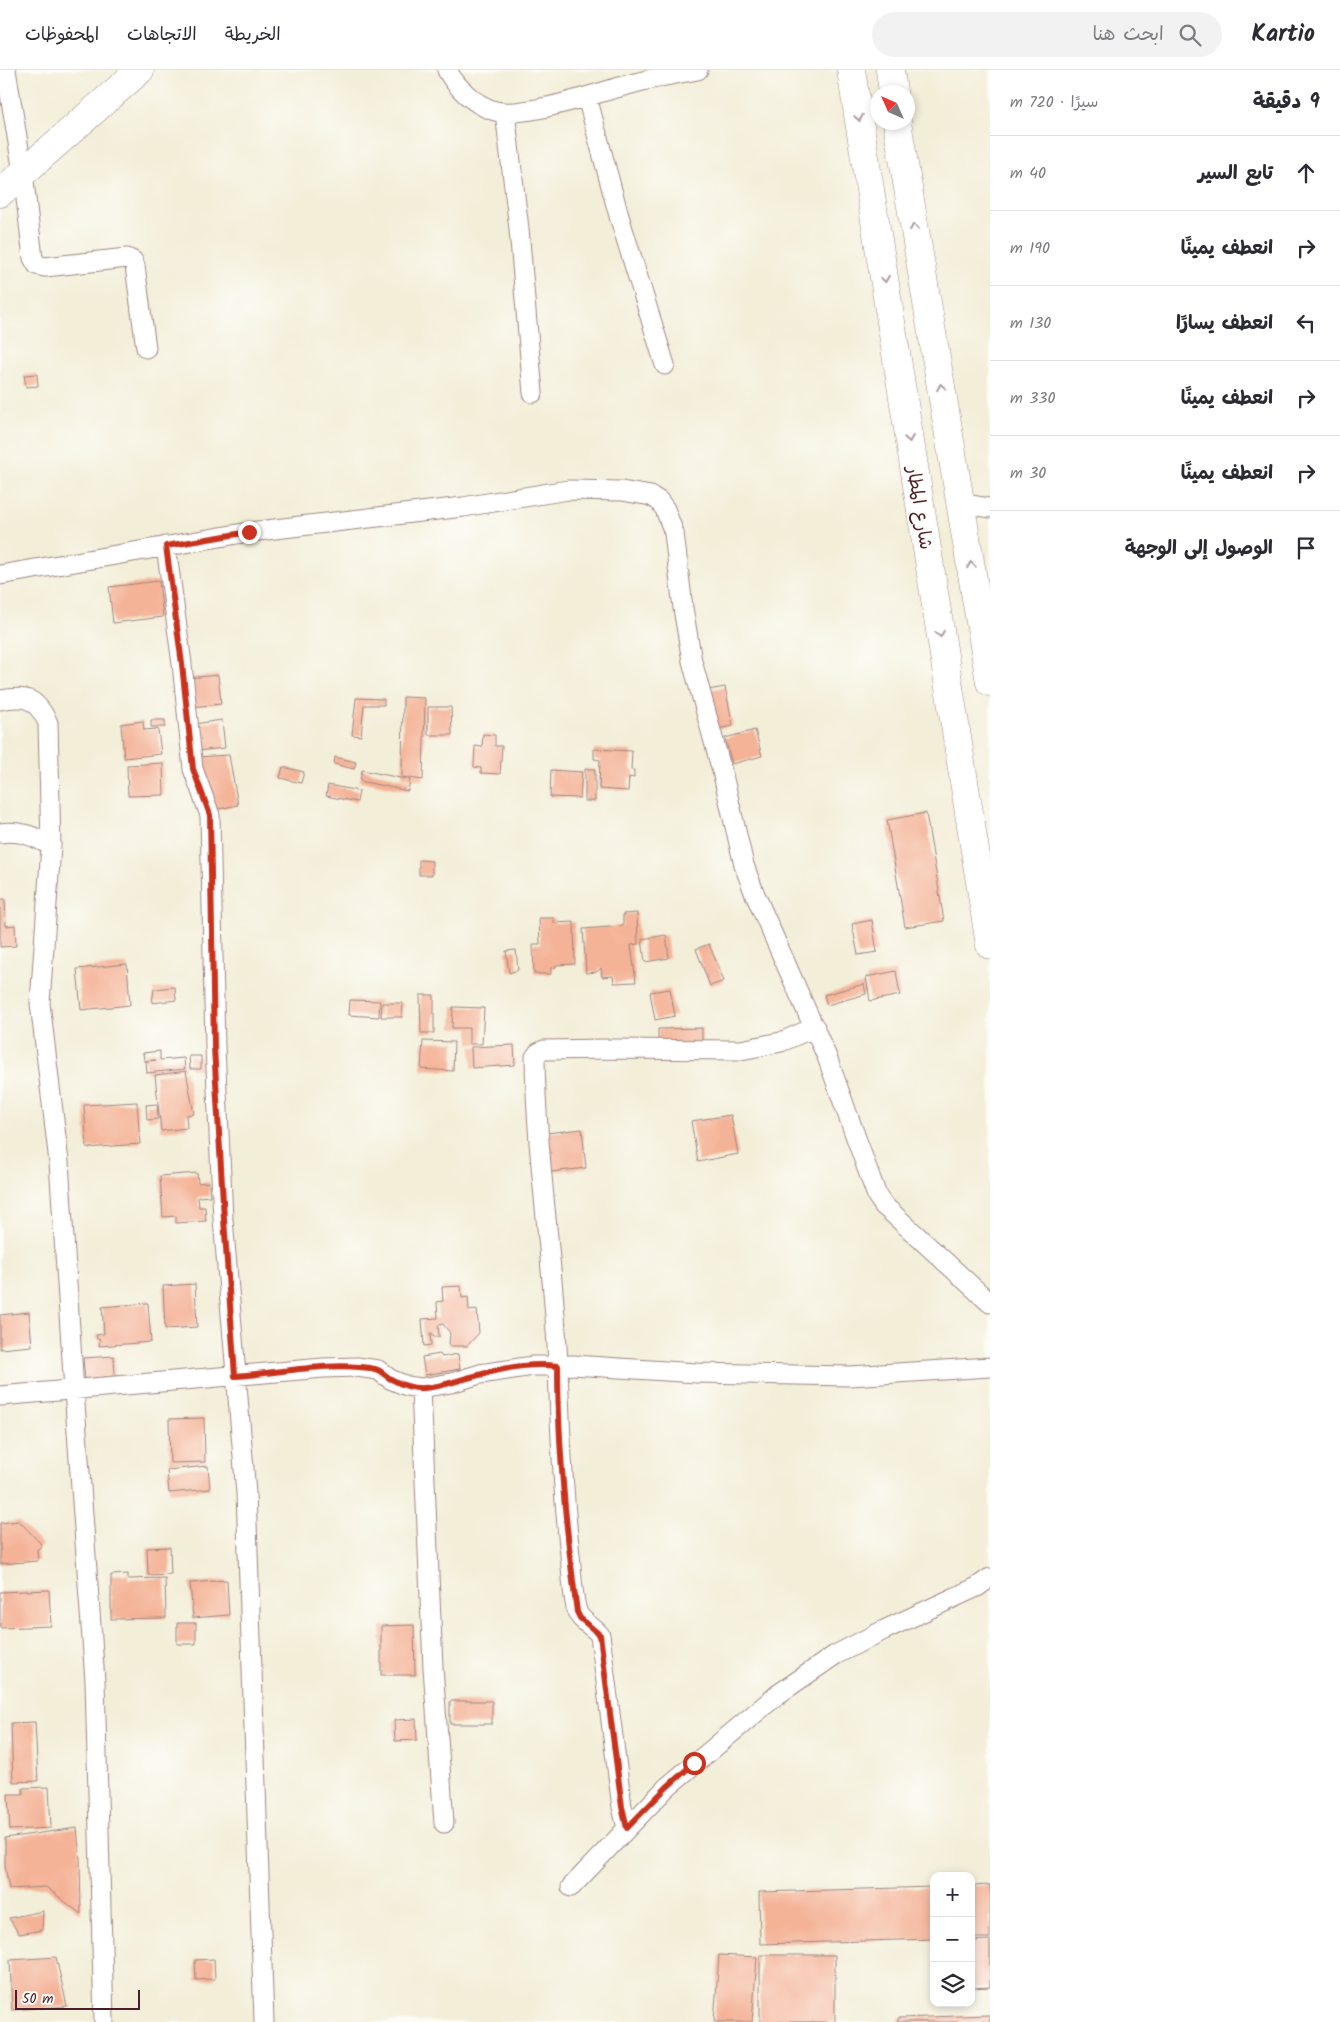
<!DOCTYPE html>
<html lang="ar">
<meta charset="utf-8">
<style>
:root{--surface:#fff;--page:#f2f2f3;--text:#2b2b33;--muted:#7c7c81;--line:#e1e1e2}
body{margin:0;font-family:Kalam,"Playpen Sans Arabic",sans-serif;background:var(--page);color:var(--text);direction:rtl}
.controls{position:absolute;right:15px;bottom:15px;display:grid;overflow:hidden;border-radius:10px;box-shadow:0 2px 8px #0003}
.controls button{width:45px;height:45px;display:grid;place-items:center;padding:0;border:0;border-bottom:1px solid var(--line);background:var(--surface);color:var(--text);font:25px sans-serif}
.compass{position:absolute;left:870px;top:15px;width:45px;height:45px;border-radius:50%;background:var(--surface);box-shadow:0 2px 8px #0003;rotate:315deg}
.scale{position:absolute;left:15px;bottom:12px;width:125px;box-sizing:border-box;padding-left:5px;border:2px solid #4a1f2b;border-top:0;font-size:14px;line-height:18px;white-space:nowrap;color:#4a1f2b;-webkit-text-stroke:4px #fdfcf7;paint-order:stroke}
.stop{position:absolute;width:15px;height:15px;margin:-11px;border:4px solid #c8321e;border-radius:50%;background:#fff}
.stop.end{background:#c8321e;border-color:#fff;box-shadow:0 1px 5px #0008}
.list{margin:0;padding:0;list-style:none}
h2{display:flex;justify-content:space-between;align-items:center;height:65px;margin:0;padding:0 20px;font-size:21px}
h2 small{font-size:16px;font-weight:400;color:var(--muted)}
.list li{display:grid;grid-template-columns:32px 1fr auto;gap:15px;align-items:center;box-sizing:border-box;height:75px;padding:0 20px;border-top:1px solid var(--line)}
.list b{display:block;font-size:19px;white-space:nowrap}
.list em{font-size:16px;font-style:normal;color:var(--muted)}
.icon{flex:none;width:28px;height:28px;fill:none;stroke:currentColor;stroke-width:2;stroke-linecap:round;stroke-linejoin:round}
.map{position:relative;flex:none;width:990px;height:1952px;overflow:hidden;direction:ltr}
header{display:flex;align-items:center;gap:30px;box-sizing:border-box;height:70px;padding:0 25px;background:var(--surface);border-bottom:1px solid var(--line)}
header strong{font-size:24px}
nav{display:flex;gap:28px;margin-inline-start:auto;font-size:18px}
.search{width:350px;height:45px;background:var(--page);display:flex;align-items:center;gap:12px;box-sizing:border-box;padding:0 18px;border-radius:28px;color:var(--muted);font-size:19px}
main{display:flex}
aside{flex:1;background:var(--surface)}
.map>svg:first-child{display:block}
</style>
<header>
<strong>Kartio</strong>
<div class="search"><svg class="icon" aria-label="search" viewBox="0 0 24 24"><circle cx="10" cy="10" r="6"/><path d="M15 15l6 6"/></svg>ابحث هنا</div>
<nav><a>الخريطة</a><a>الاتجاهات</a><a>المحفوظات</a></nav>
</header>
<main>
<aside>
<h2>9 دقيقة<small>سيرًا · 720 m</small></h2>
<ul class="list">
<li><svg class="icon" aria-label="ahead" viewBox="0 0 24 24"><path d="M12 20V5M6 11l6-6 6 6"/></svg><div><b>تابع السير</b></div><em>40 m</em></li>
<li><svg class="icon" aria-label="right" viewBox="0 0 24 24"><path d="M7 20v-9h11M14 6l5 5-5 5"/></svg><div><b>انعطف يمينًا</b></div><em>190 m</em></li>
<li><svg class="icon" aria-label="left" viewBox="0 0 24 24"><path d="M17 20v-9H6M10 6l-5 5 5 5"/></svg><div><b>انعطف يسارًا</b></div><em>130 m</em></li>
<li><svg class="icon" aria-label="right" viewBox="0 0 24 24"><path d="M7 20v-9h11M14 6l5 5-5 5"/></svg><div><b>انعطف يمينًا</b></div><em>330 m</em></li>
<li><svg class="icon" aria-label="right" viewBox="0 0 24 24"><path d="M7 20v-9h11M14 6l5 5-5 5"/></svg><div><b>انعطف يمينًا</b></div><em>30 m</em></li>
<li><svg class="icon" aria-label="arrive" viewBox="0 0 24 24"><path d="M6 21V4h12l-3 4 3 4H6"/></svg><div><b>الوصول إلى الوجهة</b></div></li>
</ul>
</aside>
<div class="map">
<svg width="990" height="1952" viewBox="0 0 990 1952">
<rect width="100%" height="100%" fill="#fdfcf7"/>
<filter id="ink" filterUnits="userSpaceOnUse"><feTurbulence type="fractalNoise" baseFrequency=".02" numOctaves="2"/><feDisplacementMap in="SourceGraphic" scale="10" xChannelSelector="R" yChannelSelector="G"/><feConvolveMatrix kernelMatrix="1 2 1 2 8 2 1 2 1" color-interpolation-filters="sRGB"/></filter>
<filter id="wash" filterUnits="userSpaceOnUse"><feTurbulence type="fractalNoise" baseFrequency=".0096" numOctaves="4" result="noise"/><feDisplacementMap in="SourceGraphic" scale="20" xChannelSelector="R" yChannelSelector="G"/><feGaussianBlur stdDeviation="1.12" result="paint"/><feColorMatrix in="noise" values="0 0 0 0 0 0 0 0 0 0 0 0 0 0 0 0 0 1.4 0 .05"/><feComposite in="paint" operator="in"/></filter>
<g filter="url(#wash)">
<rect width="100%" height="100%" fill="#f3eed8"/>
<g id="blocks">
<path fill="#f4b296" d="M37,304l1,12 -12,1 -2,-12z
M159,511l4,36 -50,6 -4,-36z
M218,605l3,29 -30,3 -3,-29z
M725,617l8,39 -16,3 -9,-39z
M403,627l22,1 -2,82 -21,-3z
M356,628l28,1v6h-20l-3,31 -9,-1z
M428,637h23l1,28h-24z
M151,650h14v7h-14z
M222,650l3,28 -28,3 -3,-27z
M143,651l1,9 14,-1 3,25 -37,4 -3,-34z
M755,660l7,26 -30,8 -7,-26z
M483,664l12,1v11h7l-2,28 -19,-1v-5l-7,-1 1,-21 7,1z
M594,679l38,2 -1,19h3v8l-5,-1 -1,14 -29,-2 1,-29 -6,-1z
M229,685l9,50 -29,6 -12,-54z
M335,687l21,5 -2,7 -20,-5z
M163,693l1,32 -36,1 -1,-31z
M283,697l21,5 -3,11 -21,-5z
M585,699h10v32h-10z
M362,700l48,10 -2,11 -48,-10z
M551,700l31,2 -2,26 -30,-1z
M328,715l31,6 -2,11 -31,-6z
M926,743l18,108 -39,6 -18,-107z
M419,790l13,1v14h-13z
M0,829h5l1,27 9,-1 1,21 -16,1z
M637,843l1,31 -7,1 5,37 -22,1 -1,-7 -11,1 -1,-9 -4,4 -11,1 -3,-44 40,-3v-12z
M539,848h15v5l20,-1 1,42 -19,1v2l-5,1v6h-17l-1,-30h7z
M872,850l5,32 -19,3 -6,-31z
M666,865l3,23 -24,4 -3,-23z
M709,874l15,37 -14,5 -14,-37z
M516,880l2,20 -9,3 -3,-22z
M127,894l3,41 -49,5 -4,-41z
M896,901l4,24 -30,6 -4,-24z
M864,914l2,10 -39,11 -3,-10z
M175,917l1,13 -24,3 2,-14z
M670,919l5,27 -20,4 -5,-28z
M420,925h14v38h-13z
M350,930l30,1 -1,16 -30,-2z
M382,933h21l-1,14h-21z
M453,937l31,1 -2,36h-13v-16h-17z
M702,958v16h-44v-15z
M423,971l31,1 -1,29 -32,-2z
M514,975l1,20 -43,3 -1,-21z
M160,981v9l24,-2 1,11 -38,4 -1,-12 10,-1 -12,1 -1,-8z
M189,986h12v13h-11z
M186,1001l8,43 -8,1 1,13 -26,3 -6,-56z
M137,1032l3,42 -53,4 -3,-43z
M157,1034l1,15 -11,1 -1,-15z
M731,1045l7,39 -40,8 -7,-41z
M582,1059l4,39 -36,4 -4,-39z
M197,1103l1,10 11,-1 1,14 -12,1 1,10h6l1,14 -30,2v-7l-13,1 -3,-41z
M195,1214l2,43 -32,2 -2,-43z
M461,1216l1,12 6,-1 1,14 8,-1 2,23 -12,13h-18l1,-13 -7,-9 -5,1 1,12h-5l-2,-4h-2l1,12 -7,1 -2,-27 16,-1 -1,-16 6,-1 -1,-14z
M148,1233l3,39 -52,4 1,-6 -3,-1 -1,-4 8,-1 -2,-27z
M29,1242l3,34 -32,3v-34z
M440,1284l2,3 16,-3 2,15 -35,6 -3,-18z
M114,1286l1,20 -30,3 -2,-21z
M204,1348l1,44 -35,1 -1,-44z
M208,1396l2,23 -41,4 -2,-23z
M19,1451l23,24 -5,5 1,11 -38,3v-41z
M170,1477l1,27 -23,1 -1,-27z
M128,1504v5l37,-1 1,40 -55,1v-44z
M227,1510l2,35 -36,3 -3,-35z
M49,1520l2,36 -51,2v-36z
M177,1553h19v21h-19z
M414,1555l1,50h-34v-49z
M450,1631h42v23h-42z
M416,1649l1,21 -22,1 -1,-21z
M35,1652l3,59 -25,1 -2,-59z
M49,1717l2,41 -41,2 -2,-36h15v-6z
M77,1758l3,31 1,55 -35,-27 -37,2 -4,-24v-27z
M990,1815v53h-19v-52z
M934,1817v52l-174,5 -1,-52z
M43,1841l-1,19 -23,4 -10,-16z
M990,1870v47l-19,1v-47z
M719,1885l38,2 -5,65h-38z
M760,1885h75v67h-75z
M56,1887l11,49 -55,4 -2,-50z
M214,1889l1,20 -19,1 -1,-20z
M990,1945v7h-92v-4z"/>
</g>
</g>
<g filter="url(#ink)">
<use href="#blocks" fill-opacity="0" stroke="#9e8682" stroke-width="1"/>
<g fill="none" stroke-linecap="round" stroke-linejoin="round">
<g stroke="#9e8682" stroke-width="21">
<path id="street" d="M6,0l17,103 10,85 4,7 8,2 82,-9 6,3 2,5 11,82
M447,0c9,17 27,34 45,40 29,10 104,-17 135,-25 23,-6 47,-11 71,-15
M587,27l32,119 46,149
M505,42l14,117 14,164
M960,433l30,5
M166,476l16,118 11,105 17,46 5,232 8,172 23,274 18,529
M0,505l249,-43 214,-25 105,-17 54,1 29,5 8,5 6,8 9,24 9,75 9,53 31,114 21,90 10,27 73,165 50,139 6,9 8,7 99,91
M0,630c27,-5 36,-2 48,23l3,123 -11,157 19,159 15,228 21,291 9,341
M0,763c20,-3 34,3 51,13
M421,1318l12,279 11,156
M0,1326l323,-28 34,-1 21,3 12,9 17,7 14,2 30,-5 29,-9 53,-8 40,-1 124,8 153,3 140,-9
M627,1758l-5,-21 -22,-172c-6,-8 -20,-14 -23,-24 -5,-17 -5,-38 -7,-56 -7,-63 -10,-126 -12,-189 -4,-103 -22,-206 -23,-309l3,-4 6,-3 65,-1 132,1 40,-8 34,-15
M571,1817l96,-100 110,-92 58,-40 49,-25 93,-43 13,-9"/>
</g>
<g stroke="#9e8682" stroke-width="29">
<path id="secondary" d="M851,0l139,875
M890,0l3,22
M897,52l93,560
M0,123l140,-123"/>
</g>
<use href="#street" stroke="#fff" stroke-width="19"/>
<use href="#secondary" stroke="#fff" stroke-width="28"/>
</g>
<defs><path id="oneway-chevron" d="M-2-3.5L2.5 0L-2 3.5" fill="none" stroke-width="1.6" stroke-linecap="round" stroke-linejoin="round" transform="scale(1.25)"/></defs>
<g stroke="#ae9aa0">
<use href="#oneway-chevron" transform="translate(859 48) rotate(81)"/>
<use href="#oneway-chevron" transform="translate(914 157) rotate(-100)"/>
<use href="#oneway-chevron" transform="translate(885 209) rotate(81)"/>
<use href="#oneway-chevron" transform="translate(941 317) rotate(-100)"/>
<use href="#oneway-chevron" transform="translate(909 369) rotate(81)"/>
<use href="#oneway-chevron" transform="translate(971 495) rotate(-99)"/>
<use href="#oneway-chevron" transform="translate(940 564) rotate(81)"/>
</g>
</g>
<g fill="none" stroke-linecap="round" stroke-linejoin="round" filter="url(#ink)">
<path stroke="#c8321e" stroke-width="6" d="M249,462l-83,14 16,118 11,105 17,46 4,232 10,172 11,157c44,-3 97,-15 140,-7 6,1 10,7 16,10 9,5 22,10 33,9 19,-1 36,-9 55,-13 24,-7 54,-12 79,-9 0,82 8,165 19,246l3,6 20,17 22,172 5,21 40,-41 27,-24"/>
</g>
<g text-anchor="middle" stroke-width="4" stroke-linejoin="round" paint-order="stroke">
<g font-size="18" fill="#4a1f2b" stroke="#fdfcf7">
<text transform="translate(920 438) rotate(81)" y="6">شارع المطار</text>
</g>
</g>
</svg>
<div class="controls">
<button>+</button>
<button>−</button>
<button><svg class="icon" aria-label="layers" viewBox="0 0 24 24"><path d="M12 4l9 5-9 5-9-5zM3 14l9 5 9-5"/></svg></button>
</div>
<svg class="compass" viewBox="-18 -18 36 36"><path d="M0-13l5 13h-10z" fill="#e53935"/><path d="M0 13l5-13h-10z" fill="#7c7c81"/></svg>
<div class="scale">50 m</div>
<div class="stop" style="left:694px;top:1693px"></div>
<div class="stop end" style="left:249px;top:462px"></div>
</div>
</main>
